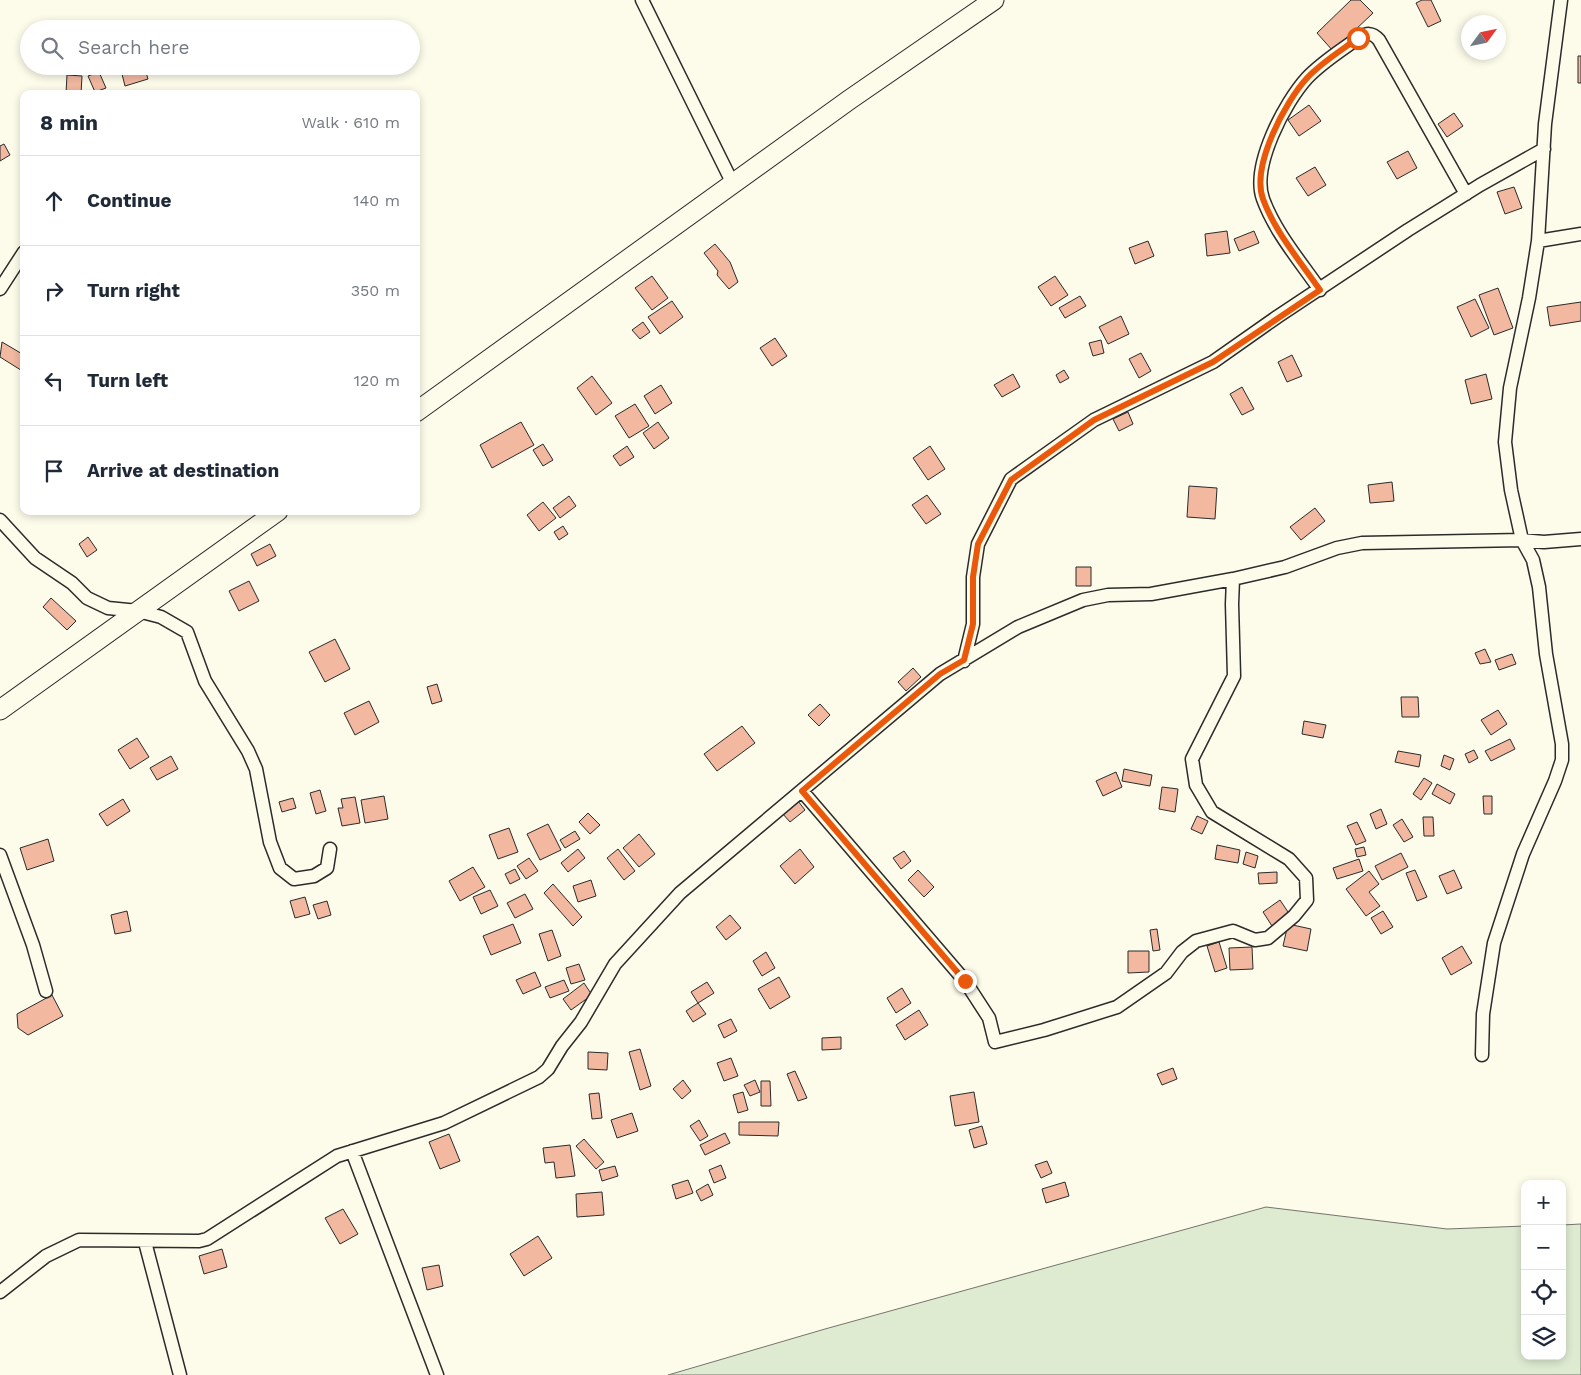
<!DOCTYPE html>
<meta charset="utf-8">
<style>
:root{--surface:#fff;--page:#f2f2f3;--text:#1f2937;--muted:#747a83;--line:#e0e1e3}
body{margin:0;font-family:"Work Sans",sans-serif;background:var(--page);color:var(--text)}
.controls{position:absolute;right:15px;bottom:15px;display:grid;overflow:hidden;border-radius:10px;box-shadow:0 2px 8px #0003}
.controls button{width:45px;height:45px;display:grid;place-items:center;padding:0;border:0;border-bottom:1px solid var(--line);background:var(--surface);color:var(--text);font:25px sans-serif}
.compass{position:absolute;left:1461px;top:15px;width:45px;height:45px;border-radius:50%;background:var(--surface);box-shadow:0 2px 8px #0003;rotate:57deg}
.stop{position:absolute;width:15px;height:15px;margin:-11px;border:4px solid #ea580c;border-radius:50%;background:#fff}
.stop.end{background:#ea580c;border-color:#fff;box-shadow:0 1px 5px #0008}
.list{margin:0;padding:0;list-style:none}
h2{display:flex;justify-content:space-between;align-items:center;height:65px;margin:0;padding:0 20px;font-size:21px}
h2 small{font-size:16px;font-weight:400;color:var(--muted)}
.list li{display:grid;grid-template-columns:32px 1fr auto;gap:15px;align-items:center;box-sizing:border-box;height:90px;padding:0 20px;border-top:1px solid var(--line)}
.list b{display:block;font-size:19px;white-space:nowrap}
.list em{font-size:16px;font-style:normal;color:var(--muted)}
.icon{flex:none;width:28px;height:28px;fill:none;stroke:currentColor;stroke-width:2;stroke-linecap:round;stroke-linejoin:round}
.map{position:relative;flex:none;width:1581px;height:1375px;overflow:hidden}
.search{position:absolute;background:var(--surface);box-shadow:0 2px 8px #0003;left:20px;top:20px;width:400px;height:55px;display:flex;align-items:center;gap:12px;box-sizing:border-box;padding:0 18px;border-radius:28px;color:var(--muted);font-size:19px}
.panel{position:absolute;background:var(--surface);box-shadow:0 2px 8px #0003;left:20px;top:90px;width:400px;height:425px;border-radius:10px}
.map>svg:first-child{display:block}
</style>
<div class="map">
<svg width="1581" height="1375" viewBox="0 0 1581 1375">
<rect width="100%" height="100%" fill="#fdfbea"/>
<path fill="#deebd1" stroke="#74746e" d="M1266,1207l181,22 78,-3v130h37v-131l19,-1v151h-913l157,-46z"/>
<path fill="#f2b8a0" stroke="#2b2b2b" d="M1351,0h9l13,13 -40,38 -16,-18z
M1422,0h9l10,21 -13,6 -12,-24z
M1578,56h3v27h-3z
M120,66h24l4,13 -23,7z
M99,72l7,16 -11,4 -7,-16z
M67,75l15,1 -1,18 -15,-1z
M1309,105l12,16 -22,15 -11,-16z
M1454,113l9,13 -16,11 -9,-13z
M4,144l6,11 -10,6v-15z
M1408,151l9,17 -20,11 -10,-17z
M1315,167l11,18 -18,11 -12,-18z
M1514,187l8,21 -17,6 -8,-22z
M1227,231l3,22 -23,3 -2,-22z
M1254,231l5,12 -20,8 -5,-12z
M1148,241l6,15 -19,8 -6,-16z
M715,244l15,18 8,20 -9,7 -12,-14 1,-4 -14,-18z
M652,276l16,22 -16,12 -17,-22z
M1055,276l13,19 -17,11 -13,-19z
M1498,288l15,40 -19,7 -15,-40z
M1080,296l6,10 -21,12 -6,-10z
M1475,299l14,29 -18,9 -14,-30z
M672,301l11,16 -23,17 -12,-17z
M1581,302v19l-31,5 -3,-19z
M1121,316l8,18 -21,10 -9,-17z
M643,322l7,10 -10,7 -8,-9z
M775,338l12,18 -15,10 -12,-18z
M1101,340l3,13 -11,3 -4,-13z
M2,342l22,13v17l-24,-15z
M1141,353l10,18 -12,7 -10,-19z
M1292,355l10,21 -15,6 -9,-20z
M1064,370l5,8 -9,5 -4,-8z
M1013,374l7,13 -18,10 -8,-12z
M1486,374l6,25 -21,5 -6,-24z
M592,376l20,27 -16,12 -19,-27z
M661,385l11,18 -17,11 -11,-18z
M1242,387l12,22 -12,6 -12,-21z
M635,404l14,22 -20,12 -14,-22z
M1128,412l5,12 -14,7 -6,-12z
M521,422l13,23 -42,23 -12,-23z
M658,422l11,16 -15,11 -11,-16z
M543,444l10,16 -10,6 -10,-16z
M627,446l7,11 -14,9 -7,-10z
M930,446l15,23 -17,11 -15,-22z
M1392,482l2,19 -24,2 -2,-18z
M1189,486l28,2 -2,31 -28,-2z
M927,495l14,19 -15,10 -14,-19z
M569,496l7,10 -16,12 -7,-10z
M543,502l13,16 -17,13 -12,-16z
M1315,508l10,13 -24,19 -11,-13z
M563,526l5,8 -9,6 -5,-8z
M88,537l9,13 -10,7 -8,-13z
M270,544l6,12 -19,10 -6,-12z
M1076,567h15v19h-15z
M249,581l10,20 -20,10 -10,-20z
M51,598l25,23 -9,9 -24,-23z
M335,639l15,30 -25,13 -16,-30z
M1485,649l6,13 -11,2 -5,-11z
M1512,654l4,10 -17,6 -4,-10z
M913,668l8,9 -15,14 -8,-9z
M437,684l5,17 -10,3 -5,-17z
M1401,697h17l1,20h-17z
M369,701l10,21 -24,13 -11,-22z
M820,704l10,11 -11,11 -11,-11z
M1498,710l9,14 -16,11 -10,-15z
M1304,721l22,4 -3,13 -21,-4z
M742,726l13,17 -38,28 -13,-17z
M137,738l12,19 -19,12 -12,-19z
M1510,739l5,10 -24,12 -6,-10z
M1474,750l4,8 -9,5 -4,-9z
M1398,751l23,4 -2,12 -24,-5z
M1444,755l10,4 -4,11 -9,-4z
M171,756l7,13 -21,11 -7,-12z
M1124,769l28,6 -2,11 -28,-5z
M1116,772l6,15 -19,9 -7,-15z
M1424,778l8,5 -11,17 -8,-6z
M1437,784l18,10 -5,10 -18,-10z
M1162,787l16,2 -3,23 -16,-3z
M320,790l6,21 -10,3 -6,-21z
M384,796l4,23 -23,4 -4,-23z
M1483,796h9v18h-8z
M355,797l5,26 -18,3 -4,-18h5l-2,-9z
M293,798l3,10 -14,4 -3,-10z
M123,799l7,12 -23,15 -8,-12z
M798,801l7,9 -15,12 -8,-9z
M1381,809l6,15 -11,5 -6,-15z
M588,813l12,12 -10,9 -11,-12z
M1197,816l11,5 -6,13 -11,-5z
M1423,817h10l1,19h-10z
M1402,819l11,18 -9,5 -11,-17z
M1357,822l9,19 -10,4 -9,-19z
M548,824l13,26 -21,10 -13,-26z
M509,828l9,24 -20,7 -9,-24z
M575,831l5,8 -15,9 -5,-8z
M639,834l16,20 -16,13 -16,-19z
M48,839l6,22 -27,9 -7,-22z
M1217,845l23,5 -2,13 -23,-4z
M1364,847l2,8 -9,2 -2,-8z
M578,849l7,9 -17,14 -7,-9z
M618,849l17,22 -11,9 -17,-22z
M800,849l14,18 -19,17 -15,-18z
M904,851l7,10 -10,8 -8,-11z
M1246,852l12,4 -3,12 -12,-4z
M1401,853l7,14 -26,13 -7,-14z
M529,858l9,13 -12,8 -9,-13z
M1359,859l4,12 -26,8 -4,-11z
M473,867l12,20 -25,14 -11,-20z
M515,869l5,10 -10,5 -5,-10z
M918,870l16,17 -10,10 -16,-17z
M1415,870l12,27 -10,4 -11,-28z
M1454,870l8,18 -15,6 -8,-18z
M1369,871l10,13 -10,8 11,14 -14,10 -20,-27z
M1277,872v11l-18,1 -1,-11z
M591,880l5,16 -18,6 -5,-16z
M553,884l29,33 -9,9 -29,-33z
M490,890l8,16 -17,8 -8,-17z
M525,894l8,15 -18,9 -8,-15z
M305,897l5,17 -15,4 -5,-17z
M1280,900l10,15 -18,11 -9,-14z
M327,901l4,14 -13,4 -5,-14z
M127,911l4,20 -16,3 -4,-19z
M1383,911l10,16 -12,7 -10,-16z
M730,915l11,13 -15,12 -10,-13z
M513,924l8,19 -30,12 -8,-19z
M1288,924l23,5 -4,22 -24,-5z
M1157,929l3,21 -7,1 -3,-21z
M552,930l9,26 -13,5 -9,-27z
M1219,942l8,26 -12,4 -8,-26z
M1462,946l10,17 -21,12 -9,-17z
M1252,947l1,22 -23,1 -1,-22z
M1128,951h21v21l-21,1z
M766,952l9,16 -13,8 -9,-15z
M579,964l6,16 -14,4 -5,-16z
M535,972l6,14 -18,8 -7,-14z
M779,977l11,20 -20,12 -12,-20z
M564,980l5,11 -19,7 -5,-11z
M707,982l7,11 -16,10 -7,-11z
M584,983l8,12 -21,15 -8,-11z
M902,988l9,15 -15,10 -9,-15z
M52,995l11,21 -35,19 -10,-7 -1,-14z
M698,1003l8,11 -13,8 -7,-11z
M919,1010l9,15 -23,15 -9,-15z
M731,1019l6,12 -13,7 -6,-13z
M841,1037v12l-19,1v-12z
M640,1049l11,37 -11,4 -11,-38z
M588,1052l20,1 -1,17 -19,-1z
M731,1058l7,18 -14,5 -7,-18z
M1173,1068l4,11 -15,6 -5,-11z
M795,1071l12,27 -9,3 -11,-27z
M683,1080l8,11 -9,8 -9,-10z
M755,1080l5,12 -10,4 -6,-11z
M761,1081h9l1,25h-10z
M743,1092l5,18 -10,3 -5,-18z
M974,1092l5,30 -24,4 -5,-30z
M599,1093l3,25 -10,1 -3,-25z
M632,1113l6,18 -21,7 -6,-18z
M699,1120l9,16 -8,5 -10,-15z
M739,1122h40l-1,14 -39,-1z
M982,1126l5,18 -13,4 -5,-18z
M725,1133l5,10 -25,12 -5,-10z
M449,1134l11,27 -20,8 -11,-27z
M584,1139l20,23 -8,7 -20,-23z
M570,1145l5,31 -19,2 -2,-16 -9,1 -2,-15z
M1047,1161l5,12 -11,5 -6,-13z
M721,1165l5,13 -12,5 -5,-13z
M615,1166l3,10 -16,5 -3,-11z
M688,1180l5,13 -17,6 -4,-14z
M1065,1182l4,14 -23,7 -4,-14z
M708,1184l5,11 -12,6 -5,-10z
M602,1192l2,23 -27,2 -1,-23z
M343,1209l15,25 -18,10 -15,-26z
M538,1236l14,22 -28,18 -14,-22z
M222,1249l5,18 -23,7 -5,-18z
M439,1265l4,21 -16,4 -5,-22z"/>
<g fill="none" stroke-linecap="round" stroke-linejoin="round">
<g stroke="#2b2b2b" stroke-width="15">
<path id="street" d="M642,0l91,184
M1538,241l43,-7
M0,289l24,-37
M1320,290c-20,-29 -45,-58 -57,-91 -12,-33 22,-97 44,-121 15,-16 35,-28 51,-40 9,-5 14,-6 21,2l87,154
M0,520l35,38 37,25 15,15 21,10 30,3 23,6 26,15 18,49 43,70 8,18 14,73 10,26 14,11 20,-3 13,-8 3,-19
M964,661l9,-37v-47l5,-33 33,-65 83,-59 119,-58 64,-45 131,-87 72,-45 64,-36
M802,791l163,190 24,37 6,24 49,-12 73,-23 49,-34 16,-21 14,-11 37,-10 22,9 13,-2 26,-22 13,-16 -1,-22 -17,-19 -77,-47 -16,-27 -4,-26 42,-83 -2,-72 1,-25
M0,855l33,90 13,46
M1482,1055l1,-41 11,-71 29,-89 32,-73 7,-21v-16l-16,-90 -7,-67 -6,-27 -11,-20 -11,-50 -6,-48 5,-54 19,-90 9,-57 7,-117 16,-124
M352,1151l85,224
M145,1242l35,133
M0,1292l46,-36 33,-16 120,1 8,-2 130,-83 107,-33 95,-46 9,-8 14,-23 19,-24 34,-58 65,-71 260,-219 78,-47 65,-27 25,-5 43,-1 82,-15 52,-12 52,-19 25,-5 160,-3 22,2 37,-3"/>
</g>
<g stroke="#2b2b2b" stroke-width="21">
<path id="secondary" d="M416,412l433,-312 145,-100
M0,710l278,-199"/>
</g>
<use href="#street" stroke="#fdfbea" stroke-width="12"/>
<use href="#secondary" stroke="#fdfbea" stroke-width="19"/>
</g>
<g fill="none" stroke-linecap="round" stroke-linejoin="round">
<path stroke="#ea580c" stroke-width="6" d="M965,981l-163,-190 138,-117 24,-14 9,-36v-47l5,-33 33,-64 83,-60 119,-58 107,-72c-20,-29 -45,-58 -57,-91 -12,-33 22,-97 44,-121 15,-16 35,-28 51,-40"/>
</g>
</svg>
<div class="controls">
<button>+</button>
<button>−</button>
<button><svg class="icon" aria-label="locate" viewBox="0 0 24 24"><circle cx="12" cy="12" r="6"/><path d="M12 2v4M12 18v4M2 12h4M18 12h4"/></svg></button>
<button><svg class="icon" aria-label="layers" viewBox="0 0 24 24"><path d="M12 4l9 5-9 5-9-5zM3 14l9 5 9-5"/></svg></button>
</div>
<svg class="compass" viewBox="-18 -18 36 36"><path d="M0-13l5 13h-10z" fill="#e53935"/><path d="M0 13l5-13h-10z" fill="#747a83"/></svg>
<div class="stop" style="left:1358px;top:38px"></div>
<div class="stop end" style="left:965px;top:981px"></div>
<div class="search"><svg class="icon" aria-label="search" viewBox="0 0 24 24"><circle cx="10" cy="10" r="6"/><path d="M15 15l6 6"/></svg>Search here</div>
<section class="panel">
<h2>8 min<small>Walk · 610 m</small></h2>
<ul class="list">
<li><svg class="icon" aria-label="ahead" viewBox="0 0 24 24"><path d="M12 20V5M6 11l6-6 6 6"/></svg><div><b>Continue</b></div><em>140 m</em></li>
<li><svg class="icon" aria-label="right" viewBox="0 0 24 24"><path d="M7 20v-9h11M14 6l5 5-5 5"/></svg><div><b>Turn right</b></div><em>350 m</em></li>
<li><svg class="icon" aria-label="left" viewBox="0 0 24 24"><path d="M17 20v-9H6M10 6l-5 5 5 5"/></svg><div><b>Turn left</b></div><em>120 m</em></li>
<li><svg class="icon" aria-label="arrive" viewBox="0 0 24 24"><path d="M6 21V4h12l-3 4 3 4H6"/></svg><div><b>Arrive at destination</b></div></li>
</ul>
</section>
</div>
